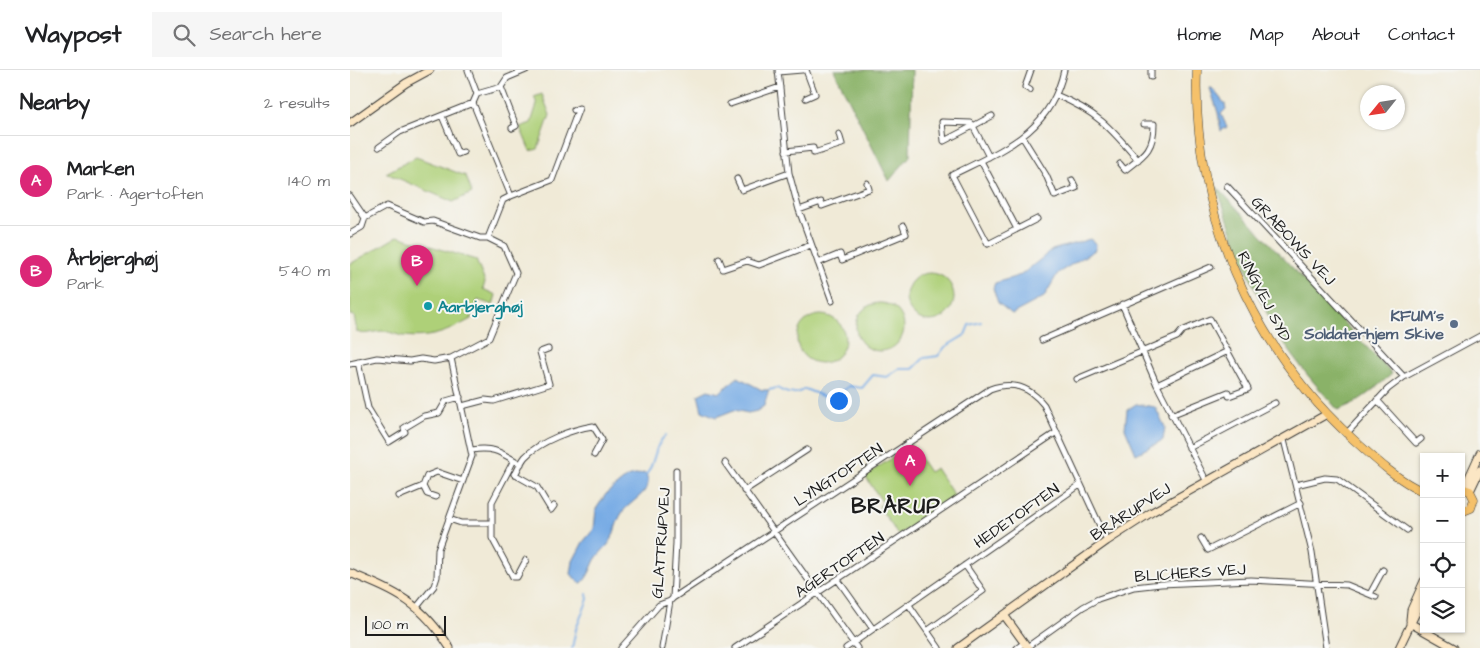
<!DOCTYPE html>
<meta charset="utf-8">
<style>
:root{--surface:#fff;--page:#f6f6f6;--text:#202124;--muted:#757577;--line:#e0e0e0;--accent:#db2777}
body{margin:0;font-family:"Architects Daughter",sans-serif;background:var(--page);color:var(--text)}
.controls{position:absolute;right:15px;bottom:15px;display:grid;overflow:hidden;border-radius:0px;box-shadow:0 1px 4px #0004}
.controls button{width:45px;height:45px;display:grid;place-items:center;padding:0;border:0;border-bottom:1px solid var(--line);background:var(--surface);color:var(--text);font:25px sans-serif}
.compass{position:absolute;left:1010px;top:15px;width:45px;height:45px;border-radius:50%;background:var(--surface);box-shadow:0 1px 4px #0004;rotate:240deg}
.scale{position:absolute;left:15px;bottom:12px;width:81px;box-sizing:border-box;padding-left:5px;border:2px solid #1c1c1c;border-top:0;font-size:14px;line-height:18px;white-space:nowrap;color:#1c1c1c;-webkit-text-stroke:4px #f6f6f2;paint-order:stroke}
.you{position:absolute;left:488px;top:330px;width:18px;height:18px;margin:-12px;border:4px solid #fff;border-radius:50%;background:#1a73e8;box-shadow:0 0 0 8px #1a73e833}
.badge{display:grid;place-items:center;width:32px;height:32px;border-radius:50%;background:var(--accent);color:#fff;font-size:16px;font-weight:700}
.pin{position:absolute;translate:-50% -41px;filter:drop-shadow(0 1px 2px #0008)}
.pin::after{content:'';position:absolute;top:26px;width:18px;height:15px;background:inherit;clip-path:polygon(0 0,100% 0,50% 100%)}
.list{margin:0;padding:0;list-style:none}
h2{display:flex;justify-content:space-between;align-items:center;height:65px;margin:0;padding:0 20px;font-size:21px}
h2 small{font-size:16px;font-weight:400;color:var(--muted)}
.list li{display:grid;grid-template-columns:32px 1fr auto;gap:15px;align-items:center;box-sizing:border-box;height:90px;padding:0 20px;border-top:1px solid var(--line)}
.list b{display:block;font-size:19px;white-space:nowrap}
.list p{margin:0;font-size:16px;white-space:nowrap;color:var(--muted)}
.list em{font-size:16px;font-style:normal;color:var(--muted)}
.icon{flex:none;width:28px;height:28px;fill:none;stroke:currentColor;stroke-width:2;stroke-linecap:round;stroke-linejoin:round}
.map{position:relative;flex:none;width:1130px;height:578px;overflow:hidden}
header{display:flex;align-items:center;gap:30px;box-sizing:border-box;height:70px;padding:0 25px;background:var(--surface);border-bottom:1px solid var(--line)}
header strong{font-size:24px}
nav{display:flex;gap:28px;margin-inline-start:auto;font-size:18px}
.search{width:350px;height:45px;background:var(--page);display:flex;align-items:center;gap:12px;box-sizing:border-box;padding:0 18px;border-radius:0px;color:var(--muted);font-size:19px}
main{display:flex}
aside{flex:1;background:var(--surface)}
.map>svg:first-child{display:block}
</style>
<header>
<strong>Waypost</strong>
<div class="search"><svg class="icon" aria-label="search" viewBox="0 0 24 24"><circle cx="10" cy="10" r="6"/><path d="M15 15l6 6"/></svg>Search here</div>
<nav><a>Home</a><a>Map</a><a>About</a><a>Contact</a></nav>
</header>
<main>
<aside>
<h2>Nearby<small>2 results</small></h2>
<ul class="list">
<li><span class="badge">A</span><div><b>Marken</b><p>Park · Agertoften</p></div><em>140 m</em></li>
<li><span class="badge">B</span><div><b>Årbjerghøj</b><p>Park</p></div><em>540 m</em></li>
</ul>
</aside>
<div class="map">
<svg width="1130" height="578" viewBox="0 0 1130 578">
<rect width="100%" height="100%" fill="#f6f6f2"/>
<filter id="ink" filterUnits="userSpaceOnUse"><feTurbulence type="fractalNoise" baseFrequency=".02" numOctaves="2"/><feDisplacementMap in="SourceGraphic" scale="10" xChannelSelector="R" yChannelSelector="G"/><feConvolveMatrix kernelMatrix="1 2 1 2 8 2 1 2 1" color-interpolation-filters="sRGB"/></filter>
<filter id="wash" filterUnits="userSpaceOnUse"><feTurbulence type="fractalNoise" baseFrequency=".0096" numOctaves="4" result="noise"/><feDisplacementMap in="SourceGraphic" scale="20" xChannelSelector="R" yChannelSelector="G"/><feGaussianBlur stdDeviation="1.12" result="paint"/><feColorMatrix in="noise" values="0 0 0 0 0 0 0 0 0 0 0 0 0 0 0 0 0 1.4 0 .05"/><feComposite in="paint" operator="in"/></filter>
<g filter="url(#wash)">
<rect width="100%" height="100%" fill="#f0ead7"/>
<path fill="#aed078" stroke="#65764a" d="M192,24l8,21 -12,34 -8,2 -10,-24 11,-4 6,-19 -3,-7z
M66,87l50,19 6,17 -19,9 -67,-29z
M48,166l78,24 9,22 -2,7 13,6 -3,10 -15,-5 -7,19c-24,13 -39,20 -68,17 -6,-1 -12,-4 -19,-5 -10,0 -18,5 -27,1l-3,-16 -4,-1v-51z
M556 227a24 24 0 1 1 48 0a24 24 0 1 1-48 0Z
M506 257a24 24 0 1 1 48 0a24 24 0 1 1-48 0Z
M447 269a24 24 0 1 1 48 0a24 24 0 1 1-48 0Z
M561,375l18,27 7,-4 19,29 -57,38 -19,-29 4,-3 -18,-27z"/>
<path fill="#8ab268" stroke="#536742" d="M484,0h78l-2,86 -21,25z
M867,117l175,187c-18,15 -32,28 -54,36 -14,-16 -29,-32 -42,-50 -37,-50 -60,-114 -79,-173z"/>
<path fill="#78ace5" stroke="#4a6480" d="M860,18h2l13,16 1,5 -5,5 6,13 -6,4 -3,-18z
M740,169l6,5 -1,6 -37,23 -14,24 -32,17 -14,-11 -5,-15 2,-5 26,-8 31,-25z
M388,307l24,13h7l-5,16 -7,5 -9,2 -14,-3 -18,7 -14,-6 -4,-16 10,-5 11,3z
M786,334l19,3 10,20 -2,13 -27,14 -11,-26 2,-18z
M294,403c15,16 -15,28 -22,40 -6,9 -7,20 -12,29 -4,6 -11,11 -15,18 -4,8 -6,16 -13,23l-4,-1 -7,-8 2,-13 10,-19 11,-13 2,-20 10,-15 21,-17z"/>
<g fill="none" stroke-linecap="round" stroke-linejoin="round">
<path stroke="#78ace5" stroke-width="2" d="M419,320l8,-2c10,6 17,8 28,1l20,8 15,-4 9,-7 13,2 11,-13 14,2 12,-8h14l11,-11 14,-2 7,-9 20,-12 4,-10 12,-3
M296,405c10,-12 7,-29 20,-40
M222,578l4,-19 12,-30 -1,-5"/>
</g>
</g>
<g filter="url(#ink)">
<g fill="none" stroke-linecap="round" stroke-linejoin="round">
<g stroke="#3c3b38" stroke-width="7">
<path id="street" d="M428,0l11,103 10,37 33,91
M428,2l24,-2
M801,7v-7
M151,17l6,-9 19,-8
M680,20l-5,-3 6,-17
M127,24l24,-7 15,39 -4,2
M706,25c41,17 54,32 82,65
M456,28l9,-4 -9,-24
M380,34l50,-17
M92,46l16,38 5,-2
M673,68l23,37 9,21 21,-8 -4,-8
M29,77l21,-15 73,-29
M436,81l27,-3 1,5 28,-9 -3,-10
M639,87l-16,-31 -29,15 -2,-19 29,1 2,3 19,-10
M631,91l36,68
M770,94l5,6c19,-15 29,-20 29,-46h-10
M387,109l5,11 47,-17
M877,116l177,191
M0,126l15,22 22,-12 37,16 9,-1 47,17h8
M161,126l41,-16 27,-72 -5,2
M449,140l22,-8 1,4 47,-17 -2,-6
M687,149l-49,25 -36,-69c52,-26 98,-42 112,-105
M0,164l12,-7 3,-9
M369,189l4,10 24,-8 12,4 52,-20
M468,193l22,-9 2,6 64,-26 -3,-8
M772,234l35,81 49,95
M692,270l169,-73
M101,288l38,-20 27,-65 -12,-27 -16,-8 15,-38 8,-4 -38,-93 4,-9 -9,-24
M8,292l10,46 21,34 16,-10 -1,-4 20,-12 15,-3 7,-12 14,-4
M0,294l27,-6 33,3 11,-2 13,2 17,-3 21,98 -34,93 -1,28 -3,9 -17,21
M727,309l100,-42 5,-6 28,-12 38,70 -19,7 -1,-4 -57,23
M807,315l71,-34
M1027,330l39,43 5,-4
M112,336l23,-6 9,1 55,-17 -9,-32 8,-3
M996,364l42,-45 16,-12 76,-41
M934,370l28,112 14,96
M839,378l86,-45
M122,380c23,-4 30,4 49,14
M164,390l-22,42v36l21,39h4l9,-17
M375,393l132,185
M164,404l23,13 14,23 3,-4
M165,405c3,-6 6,-13 10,-18 15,-16 48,-28 68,-31l9,14 -8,15
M946,415l29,-7 12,1 70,51
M394,421l63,-41
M49,426l24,-10
M86,427l-9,-3 -4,-8 4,-10 10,-4 26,9
M99,449l12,4h31
M851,468l7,12 93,-47
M488,510l35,49
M1020,524l13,-24
M323,528l317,-209c22,-8 39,-3 54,16l63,136
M559,535l30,43
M577,561l56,-40 -18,-26
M677,577l56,-40 15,-8 36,-12 27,-3 90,-4 96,5 29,12
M271,578l38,-43 11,-4
M312,578l8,-47 3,-3 3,-55v-73
M385,578l322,-216
M496,578l234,-163
M667,578l7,-5"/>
</g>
<g stroke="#3c3b38" stroke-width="9">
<path id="secondary" d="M0,53l56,-40 24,-13
M1114,418l16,-35
M1120,421l10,-21
M0,503c48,20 71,29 100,75
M654,545l24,33
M1060,550l1,-10 13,-29
M1060,553l44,25
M608,578l149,-107 45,-29 175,-98
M1049,578l25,-52"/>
</g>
<g stroke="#3c3b38" stroke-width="9">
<path id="primary" d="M847,0c-5,138 54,277 157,370 21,19 43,40 70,52
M1111,418l9,3 4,8 -3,9 -10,4"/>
</g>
<use href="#street" stroke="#fff" stroke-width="5"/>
<use href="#secondary" stroke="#fbe6c4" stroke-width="7"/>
<use href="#primary" stroke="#f5c16b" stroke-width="8"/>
</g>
</g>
<circle fill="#0f9aa8" stroke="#f6f6f2" stroke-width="2" cx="78" cy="236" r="5"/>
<circle fill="#5c6f8a" stroke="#f6f6f2" stroke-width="2" cx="1104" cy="254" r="5"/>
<g text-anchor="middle" stroke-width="4" stroke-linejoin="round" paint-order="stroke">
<g font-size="16" fill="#1c1c1c" stroke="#f6f6f2">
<text transform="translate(944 170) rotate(47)" y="6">GRABOWS VEJ</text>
<text transform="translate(915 226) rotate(63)" y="6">RINGVEJ SYD</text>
<text transform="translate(488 404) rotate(-33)" y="6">LYNGTOFTEN</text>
<text transform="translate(780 441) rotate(-33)" y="6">BRÅRUPVEJ</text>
<text transform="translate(666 445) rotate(-35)" y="6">HEDETOFTEN</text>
<text transform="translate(310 473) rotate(-86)" y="6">GLATTRUPVEJ</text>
<text transform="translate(489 494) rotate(-34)" y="6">AGERTOFTEN</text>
<text transform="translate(840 502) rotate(-4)" y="6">BLICHERS VEJ</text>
</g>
<g font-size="16" font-weight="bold" fill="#0d838f" stroke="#f6f6f2" text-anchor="start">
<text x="88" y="242">Aarbjerghøj</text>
</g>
<g font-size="16" font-weight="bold" fill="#4e5e75" stroke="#f6f6f2" text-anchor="end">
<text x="1094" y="251">KFUM's<tspan x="1094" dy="18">Soldaterhjem Skive</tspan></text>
</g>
<g font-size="21" font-weight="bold" letter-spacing="1" fill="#1c1c1c" stroke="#f6f6f2">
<text x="546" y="443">BRÅRUP</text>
</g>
</g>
</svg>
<div class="controls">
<button>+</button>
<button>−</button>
<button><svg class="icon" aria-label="locate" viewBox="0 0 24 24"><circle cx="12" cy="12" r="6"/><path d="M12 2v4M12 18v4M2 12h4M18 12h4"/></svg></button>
<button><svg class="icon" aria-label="layers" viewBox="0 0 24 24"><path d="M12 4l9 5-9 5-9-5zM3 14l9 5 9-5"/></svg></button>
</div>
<svg class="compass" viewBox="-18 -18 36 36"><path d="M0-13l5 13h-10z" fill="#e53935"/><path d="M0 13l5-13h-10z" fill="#757577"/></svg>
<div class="scale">100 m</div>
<div class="you"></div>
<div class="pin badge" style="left:560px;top:416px">A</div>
<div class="pin badge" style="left:67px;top:216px">B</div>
</div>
</main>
